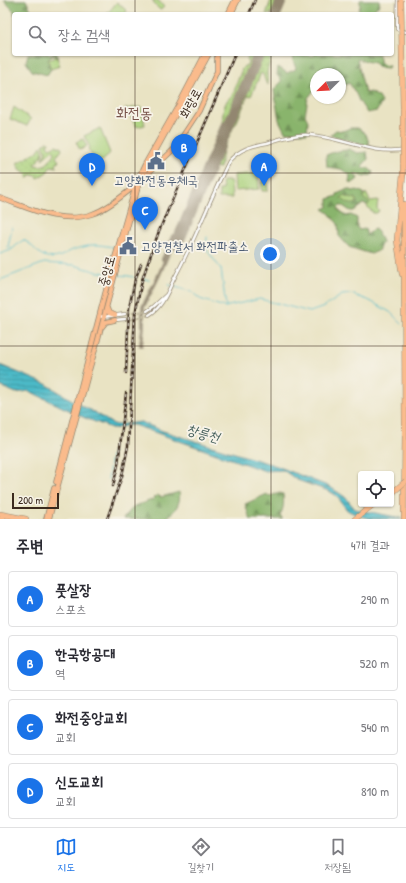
<!DOCTYPE html>
<html lang="ko">
<meta charset="utf-8">
<style>
:root{--surface:#fff;--page:#f7f7f7;--text:#2b2b33;--muted:#7c7c81;--line:#e1e1e2;--accent:#1a73e8}
body{margin:0;font-family:"Patrick Hand","Poor Story",sans-serif;background:var(--page);color:var(--text)}
.controls{position:absolute;right:12px;bottom:12px;display:grid;overflow:hidden;border-radius:4px;box-shadow:0 1px 3px #0004}
.controls button{width:36px;height:36px;display:grid;place-items:center;padding:0;border:0;border-bottom:1px solid var(--line);background:var(--surface);color:var(--text);font:20px sans-serif}
.compass{position:absolute;left:310px;top:68px;width:36px;height:36px;border-radius:50%;background:var(--surface);box-shadow:0 1px 3px #0004;rotate:246deg}
.scale{position:absolute;left:12px;bottom:10px;width:47px;box-sizing:border-box;padding-left:4px;border:2px solid #3b2a1e;border-top:0;font-size:11px;line-height:14px;white-space:nowrap;color:#3b2a1e;-webkit-text-stroke:3px #f7f3e8;paint-order:stroke}
.you{position:absolute;left:270px;top:254px;width:14px;height:14px;margin:-10px;border:3px solid #fff;border-radius:50%;background:#1a73e8;box-shadow:0 0 0 6px #1a73e833}
.badge{display:grid;place-items:center;width:26px;height:26px;border-radius:50%;background:var(--accent);color:#fff;font-size:13px;font-weight:700}
.pin{position:absolute;translate:-50% -33px;filter:drop-shadow(0 1px 2px #0008)}
.pin::after{content:'';position:absolute;top:21px;width:14px;height:12px;background:inherit;clip-path:polygon(0 0,100% 0,50% 100%)}
.list{margin:0;padding:0;list-style:none}
h2{display:flex;justify-content:space-between;align-items:center;height:52px;margin:0;padding:0 16px;font-size:17px}
h2 small{font-size:13px;font-weight:400;color:var(--muted)}
.list li{display:grid;grid-template-columns:26px 1fr auto;gap:12px;align-items:center;box-sizing:border-box;height:56px;margin:0 8px 8px;padding:0 8px;border:1px solid var(--line);border-radius:4px}
.list b{display:block;font-size:15px;white-space:nowrap}
.list p{margin:0;font-size:13px;white-space:nowrap;color:var(--muted)}
.list em{font-size:13px;font-style:normal;color:var(--muted)}
.icon{flex:none;width:22px;height:22px;fill:none;stroke:currentColor;stroke-width:2;stroke-linecap:round;stroke-linejoin:round}
.map{position:relative;flex:none;width:406px;height:519px;overflow:hidden}
.search{position:absolute;background:var(--surface);box-shadow:0 1px 3px #0004;left:12px;right:12px;top:12px;height:44px;display:flex;align-items:center;gap:10px;box-sizing:border-box;padding:0 14px;border-radius:4px;color:var(--muted);font-size:15px}
.sheet{height:308px;background:var(--surface)}
nav{display:flex;justify-content:space-around;align-items:center;box-sizing:border-box;height:56px;border-top:1px solid var(--line);background:var(--surface);font-size:11px;color:var(--muted)}
nav a{display:grid;justify-items:center;gap:2px}
nav .on{color:var(--accent)}
.map>svg:first-child{display:block}
</style>
<div class="map">
<svg width="406" height="519" viewBox="0 0 406 519">
<defs>
<pattern id="grass-dots" width="8" height="8" patternUnits="userSpaceOnUse"><rect width="8" height="8" fill="#acd27d"/><path d="M2 2h.1M6 6h.1" fill="none" stroke="#95b46c" stroke-width="1.8" stroke-linecap="round"/></pattern>
<pattern id="forest-firs" width="22" height="20" patternUnits="userSpaceOnUse"><rect width="22" height="20" fill="#89b46c"/><path d="M5 1l3.5 6h-7zM16 11l3.5 6h-7z" fill="#719358"/></pattern>
<pattern id="cemetery-stones" width="16" height="16" patternUnits="userSpaceOnUse"><rect width="16" height="16" fill="#acd27d"/><path d="M2 7V4a2 2 0 0 1 4 0v3zM10 15v-3a2 2 0 0 1 4 0v3z" fill="#95b46c"/></pattern>
<pattern id="water-rules" width="6" height="5" patternUnits="userSpaceOnUse"><rect width="6" height="5" fill="#4cb9c7"/><path d="M0 2.5h6" fill="none" stroke="#4097a1"/></pattern>
</defs>
<rect width="100%" height="100%" fill="#f7f3e8"/>
<filter id="ink" filterUnits="userSpaceOnUse"><feTurbulence type="fractalNoise" baseFrequency=".025" numOctaves="2"/><feDisplacementMap in="SourceGraphic" scale="8" xChannelSelector="R" yChannelSelector="G"/><feConvolveMatrix kernelMatrix="1 2 1 2 8 2 1 2 1" color-interpolation-filters="sRGB"/></filter>
<filter id="wash" filterUnits="userSpaceOnUse"><feTurbulence type="fractalNoise" baseFrequency=".012" numOctaves="4" result="noise"/><feDisplacementMap in="SourceGraphic" scale="16" xChannelSelector="R" yChannelSelector="G"/><feGaussianBlur stdDeviation="0.9" result="paint"/><feColorMatrix in="noise" values="0 0 0 0 0 0 0 0 0 0 0 0 0 0 0 0 0 1.4 0 .05"/><feComposite in="paint" operator="in"/></filter>
<g filter="url(#wash)">
<rect width="100%" height="100%" fill="#e9e3c3"/>
<path fill="url(#grass-dots)" stroke="#747e4e" d="M271,0h9l-6,14h-8z
M249,54h8l-32,73c-4,-7 -3,-19 3,-28 2,-2 5,-4 6,-7 2,-8 5,-15 8,-23l2,-3h2l2,-4 -1,-3z
M262,54h10l-5,18 1,13 -2,-2 -3,-9 -2,-1 -10,23 -3,-1 -12,29 -2,2 -11,25 -3,17 -7,-1z
M48,141l1,2 -2,2 3,3 6,-3 5,2 1,3 -6,7 3,4 -3,4 1,2 -6,-1 -4,6 -9,6 -3,-4 -2,2 -1,-2 -4,5 -1,-2 1,-2 -9,-7 -2,-5 20,-11 4,-6c6,8 -3,14 -7,19 12,2 14,-1 21,-12l-2,-3 -11,9 4,-7 -3,-7z"/>
<path fill="url(#forest-firs)" stroke="#626f45" d="M4,0h22l7,14h-19v-3z
M360,0h19l1,5 -5,3 -1,6h-17l3,-8z
M28,54h29l1,3 -6,-2 -4,5 3,9 -4,6 -15,-4 -6,-9z
M291,54l23,2 1,-2h63l2,4v4l4,3 5,1 -1,2 -10,-1 -4,-4 -17,-4 8,34 5,-1 9,5 3,5 -5,9 -10,2 -8,-12 -3,-7 -7,-11 -9,4v-13h-24v14l-8,10 -3,17 3,6 -1,12 -22,-1 -6,-12 -5,-30 8,-9 -5,-6 1,-8 9,6 9,-4z
M350,128h8l8,6 4,12 -40,-11 6,-5 7,1z
M349,149l8,4 10,-1 1,7 -6,7 1,2h5l5,4 -1,3 -8,2 -9,-4 -1,2 4,3 -1,2 -6,4 -2,-2 1,-7 -9,-6 -14,-2 -1,-12c4,-1 8,-4 13,-4 4,-1 6,0 10,-2z
M348,189l5,2 4,-1 7,3c0,5 0,6 5,9l1,2 -3,1 -4,-1 -9,7h-4l-7,-5h-3l-2,2v2l8,6 5,-1 6,3v9l2,3 6,-1 2,6 5,-5 3,-1 3,3 4,10 -4,9 -7,3 -22,-7 -10,-11 -1,-12 -9,-11 -6,-4 5,-2v-8l9,-3v-2z
M179,492c3,11 -5,20 -13,27h-43l11,-13 18,-6 5,-5 4,2z
M280,493l3,1c1,8 1,14 -3,22l3,3h-33l-5,-15 22,-10 2,2z"/>
<path fill="url(#cemetery-stones)" stroke="#747e4e" d="M366,193l4,8 8,-1 -1,8 2,3 -2,2h-4l-6,-7 3,-3 -6,-4 -1,-2z
M344,196l8,3 3,-1 2,4c-5,5 -11,0 -16,-4z"/>
<path fill="#acd27d" stroke="#747e4e" d="M152,0h6l6,7 -3,3 -2,-1 -6,-6 1,-1z
M117,2l10,9 -2,3h-18z
M57,57l3,9 -9,3 -3,-9z
M14,107l17,12 -4,7 -17,-7z
M141,107l4,18 -8,2 -12,-18z
M100,128l10,25c-5,5 -5,9 -14,8l-8,-12 2,-2 -6,-11z
M83,139l4,7 -7,4 -4,-8z
M258,173l1,16 -24,2 -1,-16z
M222,181h9l1,17h-13v-8h4z
M267,181l1,10h-6l-1,-9z"/>
<path fill="url(#water-rules)" stroke="#447272" d="M0,365l46,19 36,22 14,7 15,10 6,2 24,-3 22,9 114,35 53,21 15,10 10,12 51,10h-35l-14,-4 -10,-5 -10,-14 -8,-5 -32,-11 -14,-10 -18,1 -131,-46h-6l-14,4 -29,-11 -56,-27 -13,2 -16,-7z"/>
<g fill="none" stroke-linecap="round" stroke-linejoin="round">
<path stroke="#4cb9c7" stroke-width="1" d="M207,237l-1,12 15,20 5,38
M11,248l-3,-1 4,-20
M0,254l11,-4 12,-10c9,3 12,12 21,16 16,6 21,-5 35,-8 6,-1 13,-4 18,-3 7,0 12,2 19,2
M118,275l11,1 4,1
M145,279l4,1
M0,280l44,-17 30,2 24,7h3l7,2
M169,285l23,7 8,7 24,8 36,-8 50,13 14,-5 18,-12 9,-1 17,6 22,12 12,12
M108,479c2,-9 1,-18 4,-27"/>
<path stroke="#928670" stroke-width="4" d="M163,259l10,-23
M141,345l2,-18v-20l16,-32 64,-151"/>
<path stroke="#928670" stroke-width="11" d="M276,14l5,-12
M177,245l82,-191"/>
</g>
</g>
<g filter="url(#ink)">
<g fill="none" stroke-linecap="round" stroke-linejoin="round">
<path stroke="#c6bea2" stroke-width="2.5" stroke-dasharray="2.5 1" stroke-linecap="butt" d="M125,314l22,-3
M125,319h9l15,-4"/>
<g stroke="#928670" stroke-width="4">
<path id="minor" d="M398,0l-1,29 9,3
M147,311l6,-4 13,-12
M149,315c15,-9 19,-25 27,-40 20,-37 34,-76 53,-114 11,-12 22,-15 38,-18 13,-4 28,-9 42,-8 32,2 65,21 97,14
M100,316l3,1 22,-3
M115,320l10,-1"/>
</g>
<g stroke="#928670" stroke-width="5.5">
<path id="major" d="M228,14l7,-14
M231,14l7,-14
M140,181l34,-32 25,-38 18,-40v-17
M0,198c29,10 60,27 92,16 15,-5 30,-18 43,-28
M107,308l2,5 6,2
M102,327l4,-5 9,-2
M56,482l53,-204 28,-97 8,-17 34,-60 26,-50
M46,519l8,-31
M49,519l40,-148 7,-24 43,-164 4,-9 66,-120"/>
</g>
<g stroke="#928670" stroke-width="6">
<path id="highway" d="M403,109v26
M403,163v13
M404,204v36
M402,274l-5,-34 6,-66
M0,514l26,5
M0,519h2
M355,519l19,-15
M404,519l1,-90 -1,-183"/>
</g>
<use href="#minor" stroke="#fff" stroke-width="2.5"/>
<use href="#major" stroke="#fabb8c" stroke-width="4"/>
<use href="#highway" stroke="#fabb8c" stroke-width="5"/>
<g stroke="#3b2a1e" stroke-width="2.5">
<path id="rail" d="M249,14l6,-14
M126,373l3,-65 6,-28 6,-16
M113,486l5,-21 8,-72
M107,519l15,-43 6,-30 7,-132 7,-34 17,-49 76,-177"/>
</g>
<use href="#rail" stroke="#f7f3e8" stroke-width="1" stroke-dasharray="3" stroke-linecap="butt"/>
<g stroke="#928670" stroke-width="6" stroke-linecap="butt">
<path id="highway-bridge" d="M401,0l2,109
M403,135v28
M404,240v6
M391,494l15,-13"/>
</g>
<use href="#highway-bridge" stroke="#fabb8c" stroke-width="5"/>
</g>
</g>
<path fill="none" stroke="#3b2a1e" stroke-width="1" stroke-opacity="0.55" d="M135,0v14M271,0v14M135,54v465M271,54v465M0,173h406M0,346h406"/>
<defs>
<g id="civic-bare" transform="scale(1.38)"><path d="M-.6-6.5H3V-4.5H.6V-3L4-1V1h2V6H-6V1h2V-1L-.6-3ZM-1.2 2.5V6h2.4V2.5Z" fill="#5c6f8a" stroke="#f7f3e8" stroke-width="2.5" paint-order="stroke"/></g>
</defs>
<g fill-rule="evenodd">
<use href="#civic-bare" x="156" y="161"/>
<use href="#civic-bare" x="128" y="246"/>
</g>
<g text-anchor="middle" stroke-width="3.5" stroke-linejoin="round" paint-order="stroke">
<g font-size="13" fill="#3b2a1e" stroke="#f7f3e8">
<text transform="translate(190 103) rotate(-61)" y="5">화랑로</text>
<text transform="translate(106 271) rotate(-75)" y="5">중앙로</text>
</g>
<g font-size="13" fill="#4e5e75" stroke="#f7f3e8">
<text x="156" y="185">고양화전동우체국</text>
<text x="141" y="251" text-anchor="start">고양경찰서 화전파출소</text>
</g>
<g font-size="14" font-style="italic" fill="#415c59" stroke="#f7f3e8">
<text transform="translate(203 433) rotate(16)" y="5">창릉천</text>
</g>
<g font-size="15" fill="#78534a" stroke="#f7f3e8">
<text x="134" y="118">화전동</text>
</g>
</g>
</svg>
<div class="controls">
<button><svg class="icon" aria-label="locate" viewBox="0 0 24 24"><circle cx="12" cy="12" r="6"/><path d="M12 2v4M12 18v4M2 12h4M18 12h4"/></svg></button>
</div>
<svg class="compass" viewBox="-18 -18 36 36"><path d="M0-13l5 13h-10z" fill="#e53935"/><path d="M0 13l5-13h-10z" fill="#7c7c81"/></svg>
<div class="scale">200 m</div>
<div class="you"></div>
<div class="pin badge" style="left:264px;top:186px">A</div>
<div class="pin badge" style="left:184px;top:167px">B</div>
<div class="pin badge" style="left:145px;top:230px">C</div>
<div class="pin badge" style="left:92px;top:186px">D</div>
<div class="search"><svg class="icon" aria-label="search" viewBox="0 0 24 24"><circle cx="10" cy="10" r="6"/><path d="M15 15l6 6"/></svg>장소 검색</div>
</div>
<section class="sheet">
<h2>주변<small>4개 결과</small></h2>
<ul class="list">
<li><span class="badge">A</span><div><b>풋살장</b><p>스포츠</p></div><em>290 m</em></li>
<li><span class="badge">B</span><div><b>한국항공대</b><p>역</p></div><em>520 m</em></li>
<li><span class="badge">C</span><div><b>화전중앙교회</b><p>교회</p></div><em>540 m</em></li>
<li><span class="badge">D</span><div><b>신도교회</b><p>교회</p></div><em>810 m</em></li>
</ul>
</section>
<nav>
<a class="on"><svg class="icon" aria-label="map" viewBox="0 0 24 24"><path d="M3 6l6-2 6 2 6-2v14l-6 2-6-2-6 2zM9 4v14M15 6v14"/></svg>지도</a>
<a><svg class="icon" aria-label="directions" viewBox="0 0 24 24"><path d="M12 3l9 9-9 9-9-9zM9 14v-3h6M13 9l2 2-2 2"/></svg>길찾기</a>
<a><svg class="icon" aria-label="saved" viewBox="0 0 24 24"><path d="M7 4h10v16l-5-4-5 4z"/></svg>저장됨</a>
</nav>
